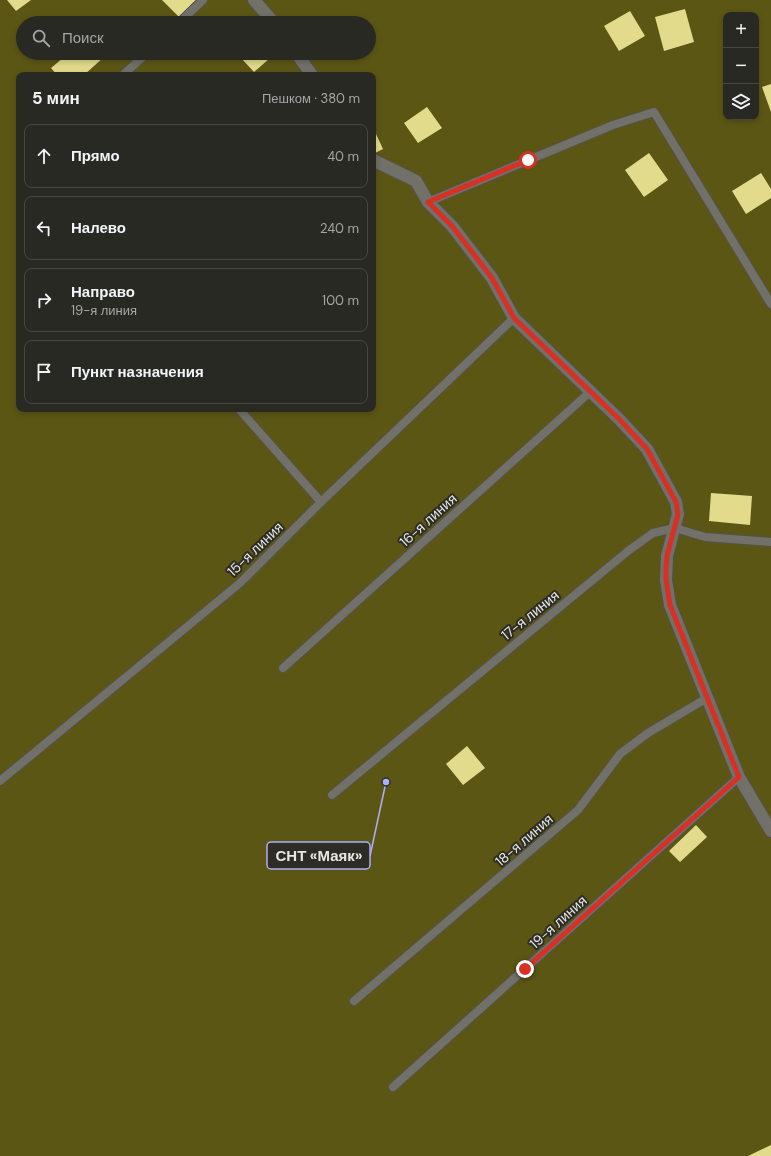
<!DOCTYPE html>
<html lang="ru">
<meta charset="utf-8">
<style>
:root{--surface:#292924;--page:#353531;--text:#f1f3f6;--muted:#a5a6a6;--line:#454541}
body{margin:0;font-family:"DM Sans",sans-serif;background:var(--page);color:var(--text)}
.controls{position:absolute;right:12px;top:12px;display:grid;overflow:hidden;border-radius:8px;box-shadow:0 2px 6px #0003}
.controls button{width:36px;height:36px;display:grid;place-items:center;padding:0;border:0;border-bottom:1px solid var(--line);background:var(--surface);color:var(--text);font:20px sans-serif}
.stop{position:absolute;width:12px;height:12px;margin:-9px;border:3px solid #d93025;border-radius:50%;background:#fff}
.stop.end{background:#d93025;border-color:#fff;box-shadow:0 1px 4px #0008}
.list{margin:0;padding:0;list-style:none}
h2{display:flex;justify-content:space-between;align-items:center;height:52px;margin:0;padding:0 16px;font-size:17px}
h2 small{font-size:13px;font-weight:400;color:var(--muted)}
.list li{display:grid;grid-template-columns:26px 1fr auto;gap:12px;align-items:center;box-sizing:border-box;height:64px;margin:0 8px 8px;padding:0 8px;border:1px solid var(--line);border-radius:8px}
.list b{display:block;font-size:15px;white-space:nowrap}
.list p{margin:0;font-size:13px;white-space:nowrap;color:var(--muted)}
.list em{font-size:13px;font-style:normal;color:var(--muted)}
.icon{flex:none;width:22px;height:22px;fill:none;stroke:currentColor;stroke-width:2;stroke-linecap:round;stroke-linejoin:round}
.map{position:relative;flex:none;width:771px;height:1156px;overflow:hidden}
.search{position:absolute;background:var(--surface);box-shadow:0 2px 6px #0003;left:16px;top:16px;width:360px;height:44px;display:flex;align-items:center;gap:10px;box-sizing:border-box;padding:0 14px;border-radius:22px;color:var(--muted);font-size:15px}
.panel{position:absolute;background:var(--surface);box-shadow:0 2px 6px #0003;left:16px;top:72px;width:360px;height:340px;border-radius:8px}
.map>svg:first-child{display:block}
</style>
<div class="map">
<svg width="771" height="1156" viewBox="0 0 771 1156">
<rect width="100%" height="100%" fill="#373730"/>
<path fill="#5c5615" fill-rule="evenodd" d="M0,0h771v1156h-771zM726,15h30v102h-30zM23,23h346v30h-346zM19,75h354v334h-354z"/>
<path fill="#e2db8b" d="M7,0h24l-15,11z
M162,0h34l-17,17z
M685,9l9,33 -30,9 -9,-34z
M630,11l15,25 -26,15 -15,-25z
M222,16l6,7h-14z
M69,53h31l4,4 -20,18h-27l-6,-7z
M213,53h13l-7,6z
M246,53h30l-22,19 -13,-14z
M771,84v28l-9,-25z
M427,107l15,21 -24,15 -14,-20z
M376,134l7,15 -10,5v-19z
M649,153l19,27 -24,17 -19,-27z
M761,173l10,16v9l-25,16 -14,-23z
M711,493l41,3 -2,29 -41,-4z
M467,746l18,22 -22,17 -17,-21z
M696,825l11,12 -27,25 -11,-11z
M771,1145v11h-23z"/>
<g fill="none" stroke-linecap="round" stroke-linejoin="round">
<g stroke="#53534d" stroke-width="10">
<path id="lane" d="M179,23l24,-23
M123,75l24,-22
M428,202l185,-77 41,-13 117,192
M239,409l82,93
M283,668l307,-276
M0,781l240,-198 81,-81 193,-184
M332,795l296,-244 25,-18 22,-5 30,9 66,5
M354,1001l224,-191 42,-56 28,-21 59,-35
M393,1087l346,-310"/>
</g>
<g stroke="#53534d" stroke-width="14">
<path id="street" d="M254,0l20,23
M296,53l16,22
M373,160l43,21 12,21 24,24 40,52 22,40 105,101 28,30 29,53 2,12 -11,42 -1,24 4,25 69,172 32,54"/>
</g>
<use href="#lane" stroke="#717169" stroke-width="8"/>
<use href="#street" stroke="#717169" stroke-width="12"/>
</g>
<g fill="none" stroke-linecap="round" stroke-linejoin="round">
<path stroke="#d93025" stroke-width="5" d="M525,969l214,-192 -69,-172 -4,-25v-12l1,-12 11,-42 -2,-12 -29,-53 -28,-30 -105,-101 -22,-40 -40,-52 -24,-24 100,-42"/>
</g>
<g text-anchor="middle" stroke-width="4" stroke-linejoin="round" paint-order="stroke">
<g font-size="14" fill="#e8e8e3" stroke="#2d2d26">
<text transform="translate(428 520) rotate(-42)" y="5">16-я линия</text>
<text transform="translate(255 549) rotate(-44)" y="5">15-я линия</text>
<text transform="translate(530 615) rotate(-39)" y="5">17-я линия</text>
<text transform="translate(524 840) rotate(-41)" y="5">18-я линия</text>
<text transform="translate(558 922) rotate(-42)" y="5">19-я линия</text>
</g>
</g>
<path fill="none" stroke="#afaefa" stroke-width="1.5" d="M386 782L370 856"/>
<circle fill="#afaefa" stroke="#2d2d26" stroke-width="1.5" cx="386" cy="782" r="4"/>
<rect fill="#2d2d26" stroke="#afaefa" stroke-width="1.5" x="267" y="842" width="103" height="27" rx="4"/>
<g font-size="15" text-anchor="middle" font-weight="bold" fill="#e8e8e3">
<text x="319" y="861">СНТ «Маяк»</text>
</g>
</svg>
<div class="controls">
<button>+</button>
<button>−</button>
<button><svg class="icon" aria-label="layers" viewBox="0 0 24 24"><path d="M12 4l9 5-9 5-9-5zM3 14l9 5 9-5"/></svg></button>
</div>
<div class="stop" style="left:528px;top:160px"></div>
<div class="stop end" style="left:525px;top:969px"></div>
<div class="search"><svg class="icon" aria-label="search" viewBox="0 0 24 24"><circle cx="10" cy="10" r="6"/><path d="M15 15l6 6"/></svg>Поиск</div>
<section class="panel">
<h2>5 мин<small>Пешком · 380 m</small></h2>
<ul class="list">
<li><svg class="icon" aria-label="ahead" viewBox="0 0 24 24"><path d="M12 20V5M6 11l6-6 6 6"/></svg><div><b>Прямо</b></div><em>40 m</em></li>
<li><svg class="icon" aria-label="left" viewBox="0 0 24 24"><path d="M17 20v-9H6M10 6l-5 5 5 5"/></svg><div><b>Налево</b></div><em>240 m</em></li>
<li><svg class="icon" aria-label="right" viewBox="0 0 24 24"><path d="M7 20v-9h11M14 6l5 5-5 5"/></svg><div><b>Направо</b><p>19-я линия</p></div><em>100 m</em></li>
<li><svg class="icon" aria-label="arrive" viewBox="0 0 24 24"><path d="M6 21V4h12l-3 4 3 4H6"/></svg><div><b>Пункт назначения</b></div></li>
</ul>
</section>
</div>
